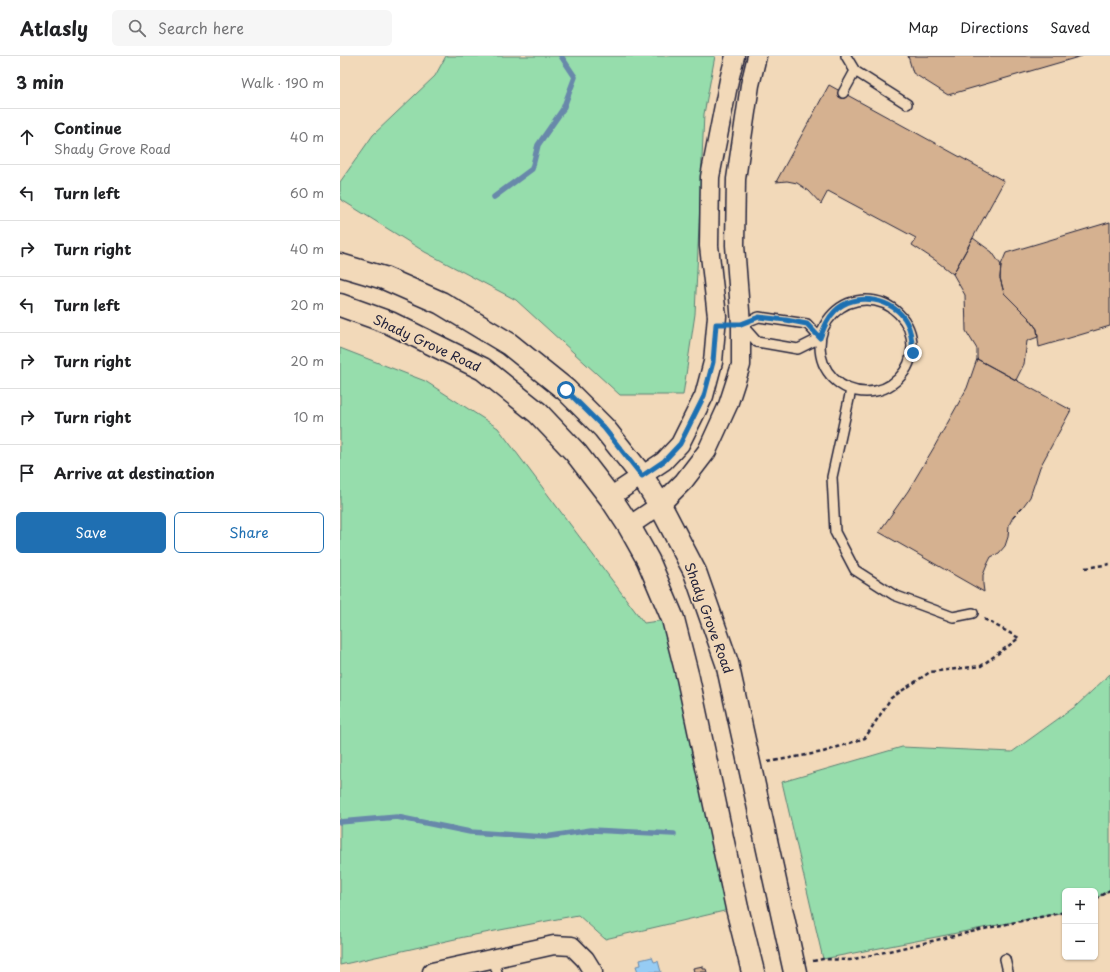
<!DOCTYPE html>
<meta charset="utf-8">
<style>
:root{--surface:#fff;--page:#f6f6f6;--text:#202124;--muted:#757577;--line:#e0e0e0;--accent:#1f6fb2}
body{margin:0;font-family:"Playpen Sans",sans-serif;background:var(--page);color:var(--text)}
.controls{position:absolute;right:12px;bottom:12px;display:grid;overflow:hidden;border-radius:6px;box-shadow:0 1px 3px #0004}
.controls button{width:36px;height:36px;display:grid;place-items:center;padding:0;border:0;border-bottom:1px solid var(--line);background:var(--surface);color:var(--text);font:20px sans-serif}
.stop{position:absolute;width:12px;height:12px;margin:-9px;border:3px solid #1f6fb2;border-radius:50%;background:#fff}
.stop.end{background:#1f6fb2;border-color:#fff;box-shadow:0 1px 4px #0008}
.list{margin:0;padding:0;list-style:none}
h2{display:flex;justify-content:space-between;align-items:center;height:52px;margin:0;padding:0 16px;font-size:17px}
h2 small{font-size:13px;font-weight:400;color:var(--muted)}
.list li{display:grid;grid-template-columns:26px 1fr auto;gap:12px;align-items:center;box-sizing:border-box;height:56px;padding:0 16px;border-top:1px solid var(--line)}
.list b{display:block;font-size:15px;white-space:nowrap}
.list p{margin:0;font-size:13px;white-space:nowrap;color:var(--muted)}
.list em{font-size:13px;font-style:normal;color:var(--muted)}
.actions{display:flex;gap:8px;padding:12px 16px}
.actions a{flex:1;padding:9px 0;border:1px solid var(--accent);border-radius:6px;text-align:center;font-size:14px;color:var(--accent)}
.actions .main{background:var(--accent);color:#fff}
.icon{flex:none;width:22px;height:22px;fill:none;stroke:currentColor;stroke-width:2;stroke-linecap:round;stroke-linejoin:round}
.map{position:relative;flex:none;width:770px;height:916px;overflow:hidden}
header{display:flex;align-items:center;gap:24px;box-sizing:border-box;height:56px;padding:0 20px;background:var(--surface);border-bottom:1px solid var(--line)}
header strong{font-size:19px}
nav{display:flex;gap:22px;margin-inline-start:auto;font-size:14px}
.search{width:280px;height:36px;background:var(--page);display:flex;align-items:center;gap:10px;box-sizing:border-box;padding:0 14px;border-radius:6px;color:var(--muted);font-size:15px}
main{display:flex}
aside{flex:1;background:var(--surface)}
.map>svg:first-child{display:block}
</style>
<header>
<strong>Atlasly</strong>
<div class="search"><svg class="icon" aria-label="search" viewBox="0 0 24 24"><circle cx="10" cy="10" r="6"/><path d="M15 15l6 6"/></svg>Search here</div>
<nav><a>Map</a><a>Directions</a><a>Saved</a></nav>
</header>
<main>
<aside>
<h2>3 min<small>Walk · 190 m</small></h2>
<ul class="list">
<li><svg class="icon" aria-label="ahead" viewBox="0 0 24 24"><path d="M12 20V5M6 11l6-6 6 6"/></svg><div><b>Continue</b><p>Shady Grove Road</p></div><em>40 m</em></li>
<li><svg class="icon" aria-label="left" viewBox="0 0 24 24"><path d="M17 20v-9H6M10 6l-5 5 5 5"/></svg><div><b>Turn left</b></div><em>60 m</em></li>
<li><svg class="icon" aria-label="right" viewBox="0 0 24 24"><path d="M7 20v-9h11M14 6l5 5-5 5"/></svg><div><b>Turn right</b></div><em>40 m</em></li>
<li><svg class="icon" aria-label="left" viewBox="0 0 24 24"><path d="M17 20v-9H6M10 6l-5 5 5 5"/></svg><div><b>Turn left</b></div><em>20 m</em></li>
<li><svg class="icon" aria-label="right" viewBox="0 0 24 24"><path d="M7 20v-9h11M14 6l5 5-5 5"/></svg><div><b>Turn right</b></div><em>20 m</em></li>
<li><svg class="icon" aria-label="right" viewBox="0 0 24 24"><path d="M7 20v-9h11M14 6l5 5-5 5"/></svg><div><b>Turn right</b></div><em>10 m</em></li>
<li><svg class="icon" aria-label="arrive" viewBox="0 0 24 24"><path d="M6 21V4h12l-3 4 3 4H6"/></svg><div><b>Arrive at destination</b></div></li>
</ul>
<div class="actions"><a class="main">Save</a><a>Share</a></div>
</aside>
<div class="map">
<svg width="770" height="916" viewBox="0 0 770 916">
<rect width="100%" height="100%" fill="#f2d9b9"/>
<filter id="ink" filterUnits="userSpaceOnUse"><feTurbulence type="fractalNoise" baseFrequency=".025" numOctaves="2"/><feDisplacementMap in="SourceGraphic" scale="8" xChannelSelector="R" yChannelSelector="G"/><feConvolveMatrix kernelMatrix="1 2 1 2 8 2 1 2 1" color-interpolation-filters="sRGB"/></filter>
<g filter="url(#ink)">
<path fill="#96ddac" stroke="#5c8074" d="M106,0h269l-11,58 -9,200 -12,81h-63l-104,-95 -91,-48 -85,-53v-17l33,-47 62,-59z
M0,292l85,33 73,47 146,195 29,-4 64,289 -132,31 -27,-24 -114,22 -124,28z
M770,618v216l-15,9v-8h-30v21l-242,47 -41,-177 120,-35 110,5 64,-46z"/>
<path fill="#96ccf4" stroke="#6888aa" d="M312,901l2,5 4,-1 3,11h-23l-2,-6 5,-1 -1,-5z"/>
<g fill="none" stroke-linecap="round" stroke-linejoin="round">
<path stroke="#6888aa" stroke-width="5.5" d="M154,141l38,-28 6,-24 25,-36 12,-32 -14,-21
M0,766l57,-5 73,15 75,5 46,-7 83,4"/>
</g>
<path fill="#d5b190" stroke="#22223b" d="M568,0h174l-134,39 -35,-22z
M489,29l175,96 -51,93 -18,-14 -23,-15 4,-7 -88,-47 -7,13 -12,-13 -12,-8 -10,-2 -11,1z
M770,166v104l-71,21 -2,-18 -8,-11 -25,-25 -4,-15 1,-13 5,-12z
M633,182l19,14 9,13 -1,13 4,15 25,25 8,11 1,8 -11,4 -3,23 -8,16 -39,-21v-10l-11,-18 -1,-36 -12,-21z
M637,303l94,51 -31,57 -10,30 -8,11 -9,9 -4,8 -1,12 -3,9 -6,7 -8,4 -4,8 -4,10v9l1,8 -105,-60 29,-41 25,-42 34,-61z
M363,910v3h3l1,3h-13l-1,-4z"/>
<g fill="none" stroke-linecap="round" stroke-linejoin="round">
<g stroke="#22223b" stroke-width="12">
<path id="lane" d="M506,0l9,15 52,33
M503,37l12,-22
M480 290a46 46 0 1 1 92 0a46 46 0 1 1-92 0Z
M419,261l48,7 13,14 -22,11 -41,-7 -16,-18z
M511,334l-19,87 3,55 20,38 39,25 59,22 20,-4
M153,902l4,14
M665,903l3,13"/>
</g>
<g stroke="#22223b" stroke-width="21">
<path id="street" d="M270,441l54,-36 16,-17 24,-48 9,-34 4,-46 -8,-70 1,-69 19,-97 6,-24
M289,470l31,-21 24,-24 23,-30 21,-46 13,-40v-41l-6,-79 1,-66 14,-94 7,-29
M92,916l122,-27 18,1 13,13 8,13"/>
</g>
<g stroke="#22223b" stroke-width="25">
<path id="secondary" d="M0,209l44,13 57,25 68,41 57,46 38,38 38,48 18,29 35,67 32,91 68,309
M0,249l50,18 93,46 55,44 38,40 34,44 19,29 19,34 25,59 15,59 49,230 16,64"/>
</g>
<path stroke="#22223b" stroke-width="2.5" stroke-dasharray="4 3" stroke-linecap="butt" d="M745,512l25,-4
M428,706l55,-10 42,-14 26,-40 39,-26 51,-6 38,-28 -35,-19
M755,843l15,-9
M473,905l10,-2 27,1 147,-34 68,-14"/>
<use href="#lane" stroke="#f2d9b9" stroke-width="9"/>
<use href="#street" stroke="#f2d9b9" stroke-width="18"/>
<use href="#secondary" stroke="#f2d9b9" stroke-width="22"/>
</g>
</g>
<g fill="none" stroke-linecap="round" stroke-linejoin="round" filter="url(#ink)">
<path stroke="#1f6fb2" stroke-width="5" d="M226,334l38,38 38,48 22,-15 16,-17 24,-48 9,-34 3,-38h25l18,-7 27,3 21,4 13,14c4,-10 7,-19 15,-27 20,-20 60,-13 72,12 5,10 5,19 6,30"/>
</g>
<g text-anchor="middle" stroke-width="3" stroke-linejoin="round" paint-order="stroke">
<g font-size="13" fill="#22223b" stroke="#f2d9b9">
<text transform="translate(87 287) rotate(25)" y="5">Shady Grove Road</text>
<text transform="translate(369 562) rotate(70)" y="5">Shady Grove Road</text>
</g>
</g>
</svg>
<div class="controls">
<button>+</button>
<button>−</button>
</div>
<div class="stop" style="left:226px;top:334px"></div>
<div class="stop end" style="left:573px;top:297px"></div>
</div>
</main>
